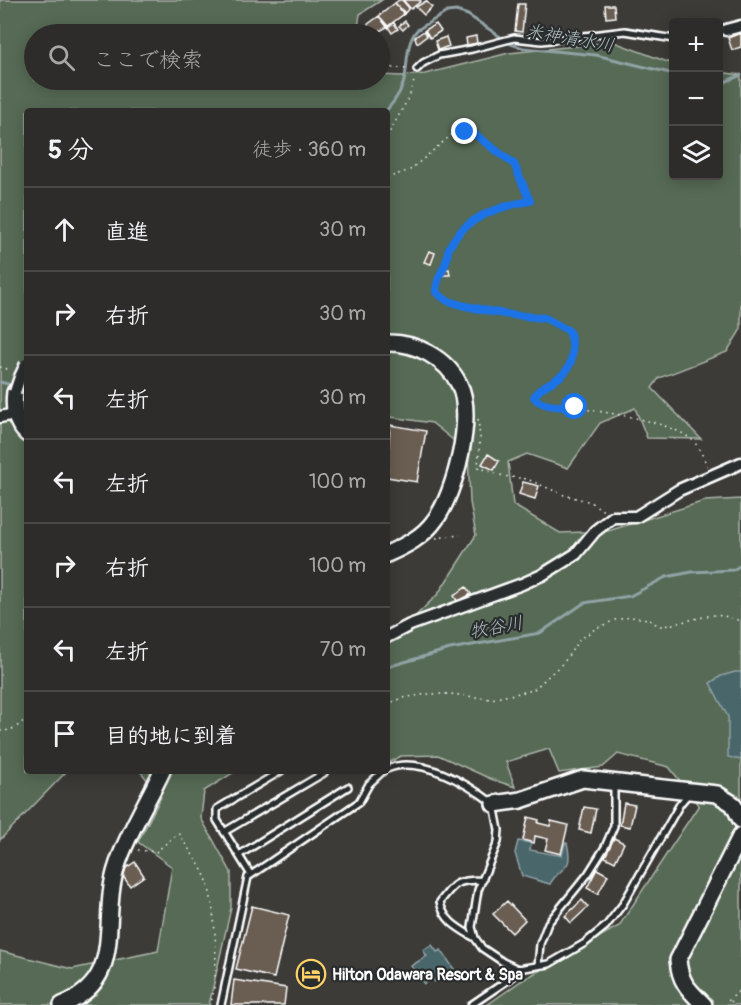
<!DOCTYPE html>
<html lang="ja">
<meta charset="utf-8">
<style>
:root{--surface:#2e2c2a;--page:#3a3836;--text:#f1f3f6;--muted:#a7a7a8;--line:#494847}
body{margin:0;font-family:Pangolin,"Klee One",sans-serif;background:var(--page);color:var(--text)}
.controls{position:absolute;right:18px;top:18px;display:grid;overflow:hidden;border-radius:6px;box-shadow:0 3px 15px #0003}
.controls button{width:54px;height:54px;display:grid;place-items:center;padding:0;border:0;border-bottom:2px solid var(--line);background:var(--surface);color:var(--text);font:30px sans-serif}
.stop{position:absolute;width:18px;height:18px;margin:-14px;border:4px solid #1a73e8;border-radius:50%;background:#fff}
.stop.end{background:#1a73e8;border-color:#fff;box-shadow:0 2px 6px #0008}
.list{margin:0;padding:0;list-style:none}
h2{display:flex;justify-content:space-between;align-items:center;height:78px;margin:0;padding:0 24px;font-size:26px}
h2 small{font-size:20px;font-weight:400;color:var(--muted)}
.list li{display:grid;grid-template-columns:39px 1fr auto;gap:18px;align-items:center;box-sizing:border-box;height:84px;padding:0 24px;border-top:2px solid var(--line)}
.list b{display:block;font-size:22px;white-space:nowrap}
.list em{font-size:20px;font-style:normal;color:var(--muted)}
.icon{flex:none;width:33px;height:33px;fill:none;stroke:currentColor;stroke-width:2;stroke-linecap:round;stroke-linejoin:round}
.map{position:relative;flex:none;width:741px;height:1005px;overflow:hidden}
.search{position:absolute;background:var(--surface);box-shadow:0 3px 15px #0003;left:24px;top:24px;width:366px;height:66px;display:flex;align-items:center;gap:15px;box-sizing:border-box;padding:0 21px;border-radius:33px;color:var(--muted);font-size:22px}
.panel{position:absolute;background:var(--surface);box-shadow:0 3px 15px #0003;left:24px;top:108px;width:366px;height:666px;border-radius:6px}
.map>svg:first-child{display:block}
</style>
<div class="map">
<svg width="741" height="1005" viewBox="0 0 741 1005">
<rect width="100%" height="100%" fill="#3d3b38"/>
<filter id="ink" filterUnits="userSpaceOnUse"><feTurbulence type="fractalNoise" baseFrequency=".0167" numOctaves="2"/><feDisplacementMap in="SourceGraphic" scale="12" xChannelSelector="R" yChannelSelector="G"/><feConvolveMatrix kernelMatrix="1 2 1 2 8 2 1 2 1" color-interpolation-filters="sRGB"/></filter>
<g filter="url(#ink)">
<path fill="#576a54" stroke="#abb4aa" stroke-width="1.5" d="M0,0h382l-22,14 -3,20h-323v46h346v-5l22,1 23,-2 84,-21 105,-11 59,22 1,112h44l1,-104 22,3v254l-14,23 -68,26 -7,10 49,51 -54,-1 -12,-30 -35,15 -32,45 -41,-14 -19,8 5,43 47,28 48,-2 97,-30 36,-2v506h-254l34,-24 98,-55 80,-121 -30,-38 -51,-13 -15,13 -44,6 -10,-24 -43,13 9,25 -24,-8 -53,-24 -37,1 -14,7v-119l51,-50 38,-59 -6,-33 -2,-50 -36,-29 -41,-6 -4,5v-311h-360v660h40l-67,69z
M140,771h96l-32,20 -3,27 30,54v36l-22,97h-209v-54l72,18 86,-18 14,-84 -34,-25 23,-45z"/>
<path fill="#48666b" stroke="#91a3a6" stroke-width="1.5" d="M735,672h6v88l-13,-3v-40l-18,-34 11,-7z
M518,841l13,2 -1,7 32,6 3,-13h2c7,30 -6,21 -17,41l-28,-8 -7,-23z
M432,945l5,7 4,-2 13,19 -19,13 -3,-3 -8,5 -13,-18 16,-10 -4,-6z"/>
<g fill="none" stroke-linecap="round" stroke-linejoin="round">
<path stroke="#91a3a6" stroke-width="3" d="M718,85l23,-10
M386,111c8,-9 17,-22 19,-34 3,-16 1,-34 12,-47l30,-18 9,-1 12,4 43,29 12,4 73,7 78,19
M0,382l27,7
M387,667l63,-18 90,-16 44,-30 46,-7 36,-19 26,-5 41,-2 8,-5"/>
</g>
<path fill="#6a5d51" stroke="#fff" stroke-width="1.5" d="M399,0h3l7,8 -4,5 -10,-10z
M403,0h17l1,1 -10,8z
M426,1l6,6 -8,8 -8,-8z
M395,3l9,11 -16,12 -9,-10z
M518,4h7l-3,28 -7,-1z
M605,5h9l1,12 -9,1z
M379,16l8,11 -13,7 -7,-9z
M405,21l3,4 -5,5 -4,-4z
M394,23l4,6 -6,4 -4,-6z
M436,24l5,7 -11,7 -5,-8z
M362,28l8,1 -1,5h-8z
M424,31l3,5 -10,7 -2,-6z
M741,33v14l-9,3 -4,-12z
M476,36l1,7 -10,2 -1,-7z
M446,37l3,9 -11,4 -3,-9z
M380,48h4v15h-4z
M429,251l6,2 -4,11 -7,-2z
M443,269h6l1,6h-7z
M390,425l36,6 -9,51 -30,-5z
M488,454l11,7 -5,9 -12,-6z
M523,482l16,4 -4,13 -16,-5z
M466,587l5,7 -13,8 -4,-6z
M624,803l11,2 -5,22 -10,-2z
M584,807l12,2 -5,24 -12,-3z
M528,817l11,3 -1,3 12,3 1,-5 17,4 -7,29 -16,-4 3,-11 -13,-3 -1,7 -11,-3z
M614,838l10,5 -9,19 -10,-5z
M135,862l9,14 -14,10 -10,-14z
M597,869l11,6 -10,19 -11,-6z
M582,900l6,7 -17,16 -6,-7z
M507,901l18,19 -13,13 -19,-19z
M252,906l37,9 -15,63 -38,-9z
M234,980l52,8 -2,17h-53z"/>
<g fill="none" stroke-linecap="round" stroke-linejoin="round">
<g stroke="#fff" stroke-width="10">
<path id="lane" d="M417,69l6,-6 16,-8 33,-6 42,-11 28,3 83,-10 49,8
M387,769c32,-15 81,15 107,35l5,26 -1,12 -20,48 -6,37 3,11 7,10 21,14 15,7 31,-5 36,-21 21,-17 17,-22 57,-100 10,-12
M224,832l100,-59
M239,855l109,-68
M251,875l-34,-55v-11l64,-38
M475,938c-17,-10 -31,-17 -35,-36 15,-20 17,-22 43,-22
M538,966l2,-22 8,-21 40,-49 17,-27 9,-21v-43
M221,1005l27,-128 111,-75 10,-18 14,-13
M471,1005l40,-27 7,-9"/>
</g>
<g stroke="#fff" stroke-width="15">
<path id="street" d="M726,30l15,-4
M0,417l15,-3
M387,637l23,-12 112,-41 20,-9 34,-21 19,-23 18,-14h23l43,-27 62,-27"/>
</g>
<g stroke="#fff" stroke-width="20">
<path id="secondary" d="M387,343c28,-1 59,15 72,41 16,31 -4,110 -24,136 -12,17 -30,26 -48,34
M15,392c-2,17 0,30 12,42
M494,804l27,-4 62,-21 134,15 16,10 8,16
M62,1005c66,-26 37,-87 55,-139 10,-32 31,-65 45,-95
M704,1005c-15,-15 -24,-22 -26,-45l63,-125"/>
</g>
<path stroke="#fff" stroke-width="1.5" stroke-dasharray="1.5 4.5" stroke-linecap="butt" d="M380,67l29,2
M387,137l22,-40 6,-19
M387,178l23,-8 45,-38 18,1 41,31 16,37 -26,4 -36,20 -19,23 -3,15 -8,12 -2,17c17,15 42,18 65,21 25,4 74,0 72,38 -1,8 -4,19 -11,24 -8,7 -18,12 -26,19l-1,6c12,7 27,6 41,8 28,4 100,13 119,35 5,6 9,16 13,24
M0,367l11,3
M478,419l2,19 -2,29 25,9 24,3 37,16 27,7 14,10
M436,538l24,-3
M387,704l16,-6 24,-4h24l40,5 42,-9 31,-28 15,-22 16,-11 20,-9 16,-3 17,2 11,7h5l48,-11 12,1 17,5
M0,731c13,0 19,-5 27,-14
M138,850l18,2 22,-19c9,14 20,28 27,43 11,24 15,105 5,129
M731,1001l4,4
M728,1005l-2,-2 15,-14"/>
<use href="#lane" stroke="#2a2d2e" stroke-width="5"/>
<use href="#street" stroke="#2a2d2e" stroke-width="10"/>
<use href="#secondary" stroke="#2a2d2e" stroke-width="15"/>
<g stroke="#fff" stroke-width="15" stroke-linecap="butt">
<path id="street-bridge" d="M15,392l5,-15 6,-13"/>
</g>
<use href="#street-bridge" stroke="#2a2d2e" stroke-width="10"/>
</g>
</g>
<g fill="none" stroke-linecap="round" stroke-linejoin="round" filter="url(#ink)">
<path stroke="#1a73e8" stroke-width="8" d="M465,132l8,1 41,31 16,37c-30,5 -67,17 -81,47 -2,4 -1,10 -3,14 -4,11 -10,17 -10,30l10,8 15,5 42,9 42,4 24,13c5,15 6,34 -8,45 -9,7 -21,10 -27,21 8,11 28,9 41,10"/>
</g>
<defs>
<g id="hotel-ring" transform="scale(1.5)"><circle r="9.5" fill="#2a2d2e" stroke="#ffd166" stroke-width="1.5"/><path d="M-6-4.5h1.5V1H6V5H4.5V3h-9V5H-6ZM-4 0a1.8 1.8 0 1 1 3.6 0ZM.5 0V-2.5h3Q6-2.5 6 0Z" fill="#ffd166"/></g>
</defs>
<g fill-rule="evenodd">
<use href="#hotel-ring" x="311" y="974"/>
</g>
<g text-anchor="middle" stroke-width="4.5" stroke-linejoin="round" paint-order="stroke">
<g font-size="16" font-weight="bold" fill="#fff" stroke="#2a2d2e" text-anchor="start">
<text x="332" y="980">Hilton Odawara Resort &amp; Spa</text>
</g>
<g font-size="18" font-style="italic" fill="#adbabc" stroke="#2a2d2e">
<text transform="translate(570 38) rotate(10)" y="6">米神清水川</text>
<text transform="translate(496 627) rotate(-10)" y="6">牧谷川</text>
</g>
</g>
</svg>
<div class="controls">
<button>+</button>
<button>−</button>
<button><svg class="icon" aria-label="layers" viewBox="0 0 24 24"><path d="M12 4l9 5-9 5-9-5zM3 14l9 5 9-5"/></svg></button>
</div>
<div class="stop" style="left:575px;top:407px"></div>
<div class="stop end" style="left:465px;top:132px"></div>
<div class="search"><svg class="icon" aria-label="search" viewBox="0 0 24 24"><circle cx="10" cy="10" r="6"/><path d="M15 15l6 6"/></svg>ここで検索</div>
<section class="panel">
<h2>5 分<small>徒歩 · 360 m</small></h2>
<ul class="list">
<li><svg class="icon" aria-label="ahead" viewBox="0 0 24 24"><path d="M12 20V5M6 11l6-6 6 6"/></svg><div><b>直進</b></div><em>30 m</em></li>
<li><svg class="icon" aria-label="right" viewBox="0 0 24 24"><path d="M7 20v-9h11M14 6l5 5-5 5"/></svg><div><b>右折</b></div><em>30 m</em></li>
<li><svg class="icon" aria-label="left" viewBox="0 0 24 24"><path d="M17 20v-9H6M10 6l-5 5 5 5"/></svg><div><b>左折</b></div><em>30 m</em></li>
<li><svg class="icon" aria-label="left" viewBox="0 0 24 24"><path d="M17 20v-9H6M10 6l-5 5 5 5"/></svg><div><b>左折</b></div><em>100 m</em></li>
<li><svg class="icon" aria-label="right" viewBox="0 0 24 24"><path d="M7 20v-9h11M14 6l5 5-5 5"/></svg><div><b>右折</b></div><em>100 m</em></li>
<li><svg class="icon" aria-label="left" viewBox="0 0 24 24"><path d="M17 20v-9H6M10 6l-5 5 5 5"/></svg><div><b>左折</b></div><em>70 m</em></li>
<li><svg class="icon" aria-label="arrive" viewBox="0 0 24 24"><path d="M6 21V4h12l-3 4 3 4H6"/></svg><div><b>目的地に到着</b></div></li>
</ul>
</section>
</div>
